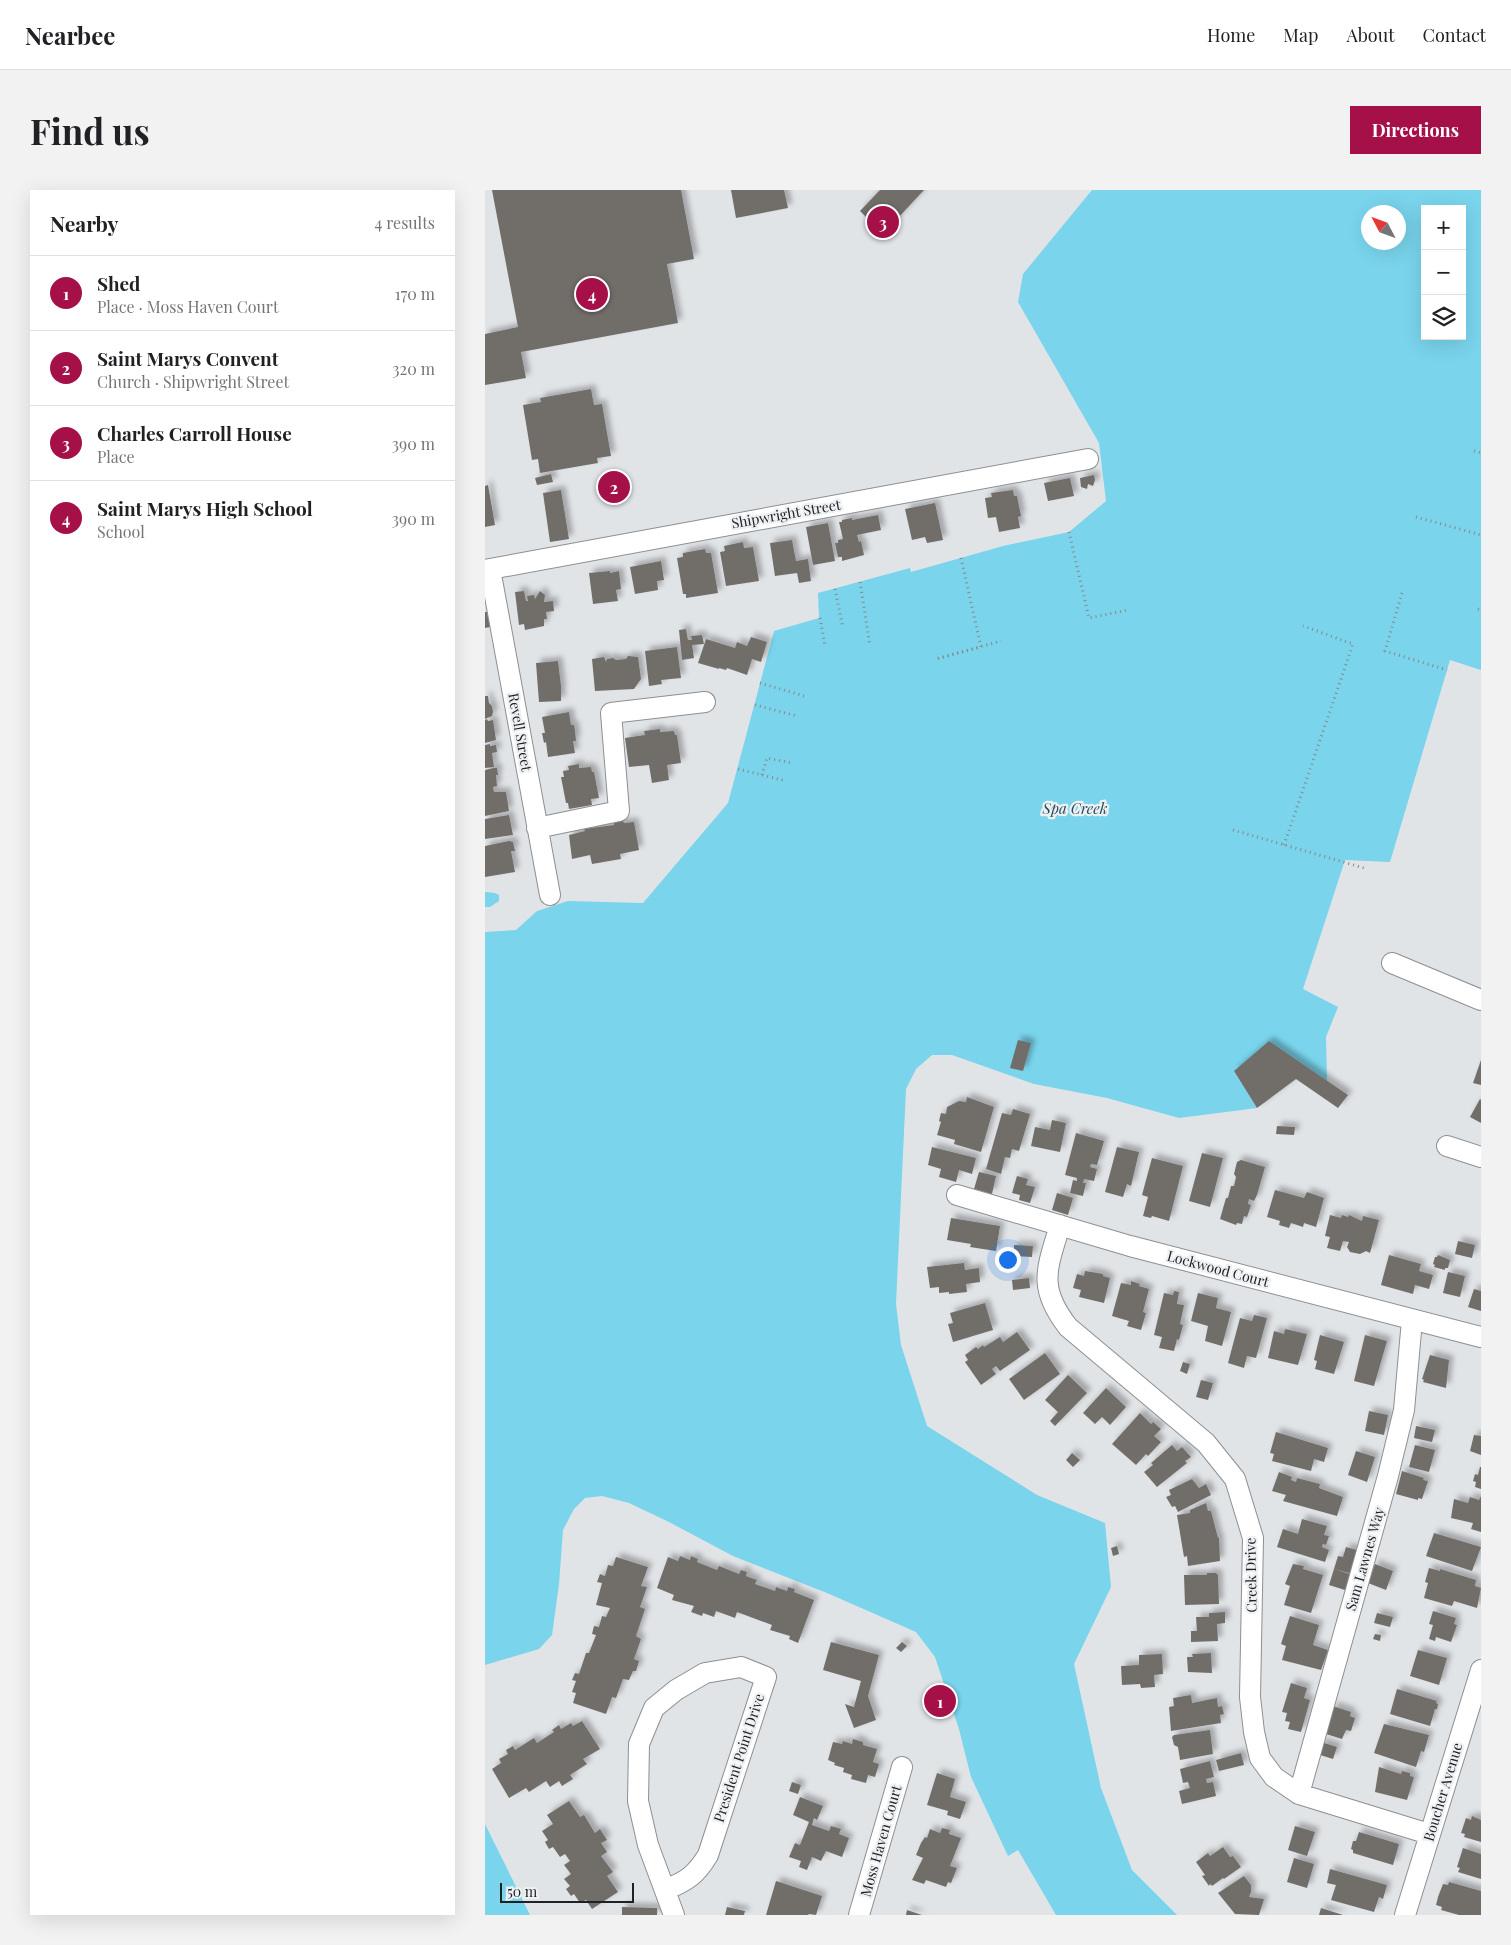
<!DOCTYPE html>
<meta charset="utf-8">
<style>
:root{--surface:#fff;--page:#f2f2f2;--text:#202124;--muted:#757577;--line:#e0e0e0;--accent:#a51049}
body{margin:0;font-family:"Playfair Display",serif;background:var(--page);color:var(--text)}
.controls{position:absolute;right:15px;top:15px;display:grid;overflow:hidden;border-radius:0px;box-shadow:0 5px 20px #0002}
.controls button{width:45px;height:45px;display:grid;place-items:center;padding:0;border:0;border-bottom:1px solid var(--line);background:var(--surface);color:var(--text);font:25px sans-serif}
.compass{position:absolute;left:876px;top:15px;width:45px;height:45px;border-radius:50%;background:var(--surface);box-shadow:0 5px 20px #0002;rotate:311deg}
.scale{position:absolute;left:15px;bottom:12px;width:134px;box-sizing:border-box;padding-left:5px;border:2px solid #202122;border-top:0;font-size:14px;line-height:18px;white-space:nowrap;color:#202122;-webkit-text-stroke:4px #eef1f4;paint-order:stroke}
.you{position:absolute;left:522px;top:1069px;width:18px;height:18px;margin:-12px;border:4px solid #fff;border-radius:50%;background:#1a73e8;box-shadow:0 0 0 8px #1a73e833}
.badge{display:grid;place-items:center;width:32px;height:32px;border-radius:50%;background:var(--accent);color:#fff;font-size:16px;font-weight:700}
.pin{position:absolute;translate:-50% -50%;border:2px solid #fff;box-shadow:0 1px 5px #0006}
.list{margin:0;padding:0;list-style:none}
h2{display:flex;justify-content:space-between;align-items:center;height:65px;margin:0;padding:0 20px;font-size:21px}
h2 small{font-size:16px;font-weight:400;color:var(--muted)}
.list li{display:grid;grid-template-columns:32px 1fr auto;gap:15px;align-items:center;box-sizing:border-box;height:75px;padding:0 20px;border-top:1px solid var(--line)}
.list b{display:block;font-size:19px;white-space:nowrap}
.list p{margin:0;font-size:16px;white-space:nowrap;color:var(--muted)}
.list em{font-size:16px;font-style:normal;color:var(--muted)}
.icon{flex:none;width:28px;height:28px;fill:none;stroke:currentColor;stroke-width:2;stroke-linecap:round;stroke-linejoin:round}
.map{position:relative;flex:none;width:996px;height:1725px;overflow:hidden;border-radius:0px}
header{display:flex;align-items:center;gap:30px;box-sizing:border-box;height:70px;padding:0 25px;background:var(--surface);border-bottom:1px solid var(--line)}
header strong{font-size:24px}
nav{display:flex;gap:28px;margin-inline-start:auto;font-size:18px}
.intro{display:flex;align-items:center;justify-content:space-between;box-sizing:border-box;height:120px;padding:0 30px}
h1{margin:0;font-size:35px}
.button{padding:12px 22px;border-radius:0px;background:var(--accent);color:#fff;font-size:18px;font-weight:700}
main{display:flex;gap:30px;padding:0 30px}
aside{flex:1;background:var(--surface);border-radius:0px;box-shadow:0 5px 20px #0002}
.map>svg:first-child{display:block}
</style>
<header>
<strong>Nearbee</strong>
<nav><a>Home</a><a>Map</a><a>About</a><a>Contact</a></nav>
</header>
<div class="intro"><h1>Find us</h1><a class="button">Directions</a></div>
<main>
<aside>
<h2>Nearby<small>4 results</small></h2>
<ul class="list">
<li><span class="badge">1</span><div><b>Shed</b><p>Place · Moss Haven Court</p></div><em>170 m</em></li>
<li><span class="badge">2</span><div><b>Saint Marys Convent</b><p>Church · Shipwright Street</p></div><em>320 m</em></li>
<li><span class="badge">3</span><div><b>Charles Carroll House</b><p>Place</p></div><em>390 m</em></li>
<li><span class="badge">4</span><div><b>Saint Marys High School</b><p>School</p></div><em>390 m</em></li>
</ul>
</aside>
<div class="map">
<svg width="996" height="1725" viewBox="0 0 996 1725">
<defs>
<filter id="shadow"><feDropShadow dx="4.5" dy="-4.5" stdDeviation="2.5" flood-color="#0004"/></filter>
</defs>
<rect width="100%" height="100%" fill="#e1e4e7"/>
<path fill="#79d4ec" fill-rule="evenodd" d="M607,0h389v480l-31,-10 -60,202 -45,-2 -42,129 35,18 -12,30 1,44 -93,-10 23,37 -78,10 -72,-20 -73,-14 -82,-29h-20l-16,14 -10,20 -10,215 5,41 26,81 110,69 68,28 6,64 -37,77 27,124 31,82 45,45h-121l-38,-65 -10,6 -37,-79 -12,-48 -24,-72 -19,-25 -89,-39 -94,-37 -64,-34 -40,-19 -27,-7 -17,2 -11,11 -11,21 -4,54 -7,51 -13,14 -54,16v-733l31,-2 21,-19 31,-10 75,2 85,-100 46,-172 45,-13 -1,-25 92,-25 1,4 92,-26 66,-14 37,-31 -7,-58 -81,-141 5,-28zM940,19h37v127h-37zM884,22h30v30h-30z
M0,702l10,1 4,2v6l-9,6h-5z
M0,1634l45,91h-45z"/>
<path fill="#716e6b" filter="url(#shadow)" d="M7,0h189l13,69 -27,5 11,59 -157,29 5,26 -41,7v-51l33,-7z
M246,0h53l4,18 -52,10z
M395,0h44l-41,44 -23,-23z
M106,199l3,16 8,-1 9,52 -14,2 1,5 -58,10 -2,-14 -6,1 -9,-55 18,-3 -1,-4z
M66,284l2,8 -16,3 -2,-7z
M609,285l1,5 -2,6 -5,-2 -1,5 -6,-2 -1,-9z
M585,288l4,18 -26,5 -4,-18z
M3,295l7,40 -10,2v-41z
M76,300l8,49 -19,3 -7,-49z
M528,300l1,6h3l4,20 -3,1 2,11 -21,4 -3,-15 -8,1 -3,-20 7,-1 -1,-4z
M450,313l8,37 -16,3 -2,-6 -13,3 -7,-31z
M393,325l3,15 -24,5 2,7 2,-1 3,14 -22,6v-4h-4l-3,-14h3v-3l5,-1 -4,-17h3v-2l10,-2v2z
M343,333l7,38 -22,4 -7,-38z
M307,350l4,21 12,-2 3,22 -12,2 -2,-10 -22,3 -5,-33z
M258,352l1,6 9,-1 6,34 -33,5 -6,-34 5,-1 -1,-5z
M220,359l1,4h5l7,40 -32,5v-4h-3l-6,-36 6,-1v-4z
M176,371l3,19 -7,1 1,9 -23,4 -5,-27z
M125,381v2l9,-2 2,18 -5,1 2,11 -25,3 -4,-31z
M39,401l2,10h2l-1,-5 7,-1 1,4 5,-8 5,4 -1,7 9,-1 1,10 -8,1 1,7h-3v7l-19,4 -1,-6 -5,1 -4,-33z
M0,422h2l3,15 -5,1z
M201,439l2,11h4l-1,-4 11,-1 2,9 -12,1 2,13 -12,2 -3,-30z
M266,447l16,5 -6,20 -9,-3 -5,16 -20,-7 -1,2 -7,-2v1l-21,-6 8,-24 29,9 2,-6 10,4z
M192,457l4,31 -20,2 1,4 -13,2 -4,-35z
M143,466l10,1 3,22 -7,10 -39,2 -3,-32 12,-2 2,5 1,-3 6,-1 3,2 10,-1z
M73,471l3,25v15l-22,1 -3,-39z
M0,506h3l1,7 3,3 1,6 -1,4 -7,3z
M84,522l2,13h3l1,6 1,10h-3l2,12 -27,4 -2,-15 -2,1 -2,-10h3l-3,-16z
M2,529l1,2 5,-1 3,20 -11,3v-23z
M175,539v3l14,-1 1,4h2l4,28 -14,2 2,15 -17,3 -3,-18 -20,2 -4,-29 20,-3 -1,-4z
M5,554v2l6,-1 1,7 -5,1 2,14 -9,1v-23z
M94,574v4l12,-1 1,5h2l5,26 -8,1 1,6 -23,4 -1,-6h-2l-5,-26h3l-1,-6 6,-1 -1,-4z
M9,578h3l1,7h-2l1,11 -4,1 1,5h12l3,19 -24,5v-46z
M24,625l4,20 -28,4v-20z
M138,631l1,2 10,-1 5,28 -19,4 1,5 -29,5 -2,-9 -18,4 -3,-24 16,-4 -1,-2 30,-4v-3z
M24,651l4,1 2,9h-4l4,21 -30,5v-31z
M533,850l13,3 -8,28 -13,-3z
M784,851l79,54 -10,13 -42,-29 -39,29 -23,-37z
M996,870v25l-8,-2z
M482,907l27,10 -13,45 -27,-8 1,-4 -18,-5 4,-13 -2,-1 2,-8 5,1 1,-7 12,-6 7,1z
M995,909l1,1v23l-11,-6z
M528,919l17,5 -11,37 -7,-2 -2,9 -5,-1 -4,17 -15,-5 16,-56 9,2z
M567,930l14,3 -6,29 -29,-6 4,-19 15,3z
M792,936l18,1 -1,8 -18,-1z
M591,943l28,8 -7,24 -6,-1 -1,3 7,2 -3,12 -10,-2 -1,4h3l-3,13 -13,-3 3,-13 4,1v-3l-12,-3z
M447,957l44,11 -4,16 -13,-4 -3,12 -17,-5 2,-8 -13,-4z
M632,957l22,5 -8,34 -4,-2 -4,13 -18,-5z
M717,963l21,5 -13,49 -21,-6z
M667,968l31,8 -14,55 -17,-5 -1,2 -8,-2 5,-19 -6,-2z
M756,970l24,7 -8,28 -3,6 -5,-2 -1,5 3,1 -4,12 -3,-1 -2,8 -5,-1 -1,2 -16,-6 6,-21h2l3,-12h3l2,-9 -2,-3 3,-12z
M494,982l17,4 -4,18 -18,-5z
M532,986l11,3 -2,6 9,2 -5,16 -11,-3 1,-5 -8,-2z
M790,1000l29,8 3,-6 17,6 -8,29 -12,-4 -1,4 -12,-4 -2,5 -10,-3 1,-4 -13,-4z
M572,1003l16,5 -5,17 -16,-5z
M845,1025l11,3 1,-3 6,2 1,-2 13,6 1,-5 16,4 -9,33 -4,-2 -6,3 -10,-2 -3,-5 2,-5 -6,-1 -3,10 -13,-3 3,-11 -5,-1z
M466,1028l49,8 -4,25 -26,-4 1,-3 -24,-4z
M973,1051l17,4 -3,13 -17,-4z
M529,1055l19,1 -1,11 -18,-1z
M904,1065l32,9 -2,7 14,4 -4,14 -14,-4 -2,9 -32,-9z
M953,1065l12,5 -2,8h-3v2l-11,-3 1,-2 -2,-1 2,-7h2z
M479,1073l1,7 14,-2 1,14 -14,2 1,8 -18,2v-2l-10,1v-6l-9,1 -3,-21z
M600,1081l18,3v2l7,2 -6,25 -25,-6 2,-7 -8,-2 4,-14 7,2z
M963,1082l17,4 -5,21 -17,-4z
M544,1088l1,10 -17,2 -1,-10z
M646,1091l9,3 -1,2 10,3 -6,23 3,1 -5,17 -14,-4 2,-5 -17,-5 9,-33 10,2z
M989,1099l7,2v20l-13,-4z
M689,1101l5,1 -2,12 7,1 -4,19 3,1 -4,15 -2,-1 -3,12 -15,-3 3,-11 -8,-2 10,-42 9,2z
M713,1103l20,5 -2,10 15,4 -9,34 -17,-5 3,-15 -17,-5z
M500,1113l8,27 -40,12 -5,-18 5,-1 -3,-10z
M769,1125l13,3 -11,40 -9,-2 -3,12 -16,-5 12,-45 12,3z
M800,1139l22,5 -9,31 -30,-7 6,-27 10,3z
M532,1142l13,18 -30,21 -4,-5 -4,3 4,5 -15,11 -16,-23 3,-2 -3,-5 11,-8 2,2 5,-4 1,2 16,-10 3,5z
M835,1145l24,7 -10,32 -19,-5 2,-8 -3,-1z
M880,1145l22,6 -13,45 -20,-5z
M560,1163l15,21 -36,26 -15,-21z
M945,1165l19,5 -3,28 -23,-6 1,-2 -2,-1z
M698,1172l7,2 -3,10 -7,-3z
M583,1185l19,18 -32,33 -5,-5 8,-9 -13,-12z
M716,1190l12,3 -5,17 -12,-3z
M621,1198l20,19 -16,18 -8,-8 -7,7 -12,-11z
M884,1221l19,4 -4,20 -19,-4z
M655,1223l11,11 2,-2 8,7 -7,7 7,6 -13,14 -2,-2 -10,11 -24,-21z
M931,1236l19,4 -3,12 -18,-4z
M791,1242l52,16 -4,14 -10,-3 -3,12 -39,-10 2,-7 -4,-1z
M989,1245l7,1v19l-11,-4z
M687,1255l5,6 5,-4 9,10 -6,4 2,2 -30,24 -13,-15 9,-7 -2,-2z
M930,1255l20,5 -6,22 -20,-5z
M871,1261l19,6 -8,25 -19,-7z
M587,1263l8,7 -7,7 -7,-7z
M995,1277h1v22l-6,-2 1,-5 -3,-1 2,-7 3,1z
M917,1281l22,7 -1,2 5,1 -6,18 -4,-1v2l-22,-6z
M794,1282l13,5 -1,3 5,2 1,-4 23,6 -1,4 24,9 -6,19 -54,-15 3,-6 -14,-4z
M707,1289l7,9 7,-4 5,11 -33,17 -3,-6 -3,1 -6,-10 5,-2 -2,-5z
M996,1306v36l-10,-3 2,-6 -22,-5 3,-19 14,4 2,-6 9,3z
M721,1313l2,8h3l7,27 1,-1 1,24 -32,5 -1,-10 -3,1 -7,-42 13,-2v-3z
M817,1329l25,7 -3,9 5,1 -3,9 -3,-1 -1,3 7,3 -4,12 -48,-15 6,-18 15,5z
M949,1343l47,14 -9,24 -46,-15z
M632,1356l2,8 -6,2 -2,-8z
M861,1357l14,4 -7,23 -19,-5 4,-13 5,1z
M195,1366l10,4 1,-4 7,3 -1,3 20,8 2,-4 20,8 2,-4 6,2 -1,4 11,4 -2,4 20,7 1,-4 11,4 1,-4 7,2 -1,3 20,8 -16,43 -9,-4 1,-3 -20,-6 2,-5 -35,-13 -2,6 -19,-7 -2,6 -11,-4 -1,3 -11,-4 3,-6 -22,-6 2,-5 -17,-7 11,-31 10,4z
M131,1367l32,10 -7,19 6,1 -7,20 5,2 -9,27 5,3 -7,20 5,2 -3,10h-3l-4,9 -6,-1 -7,19 -4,-1 -6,17 -33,-11 3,-10 -4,-1 4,-11 -4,-1 3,-7 4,1 7,-21h3l7,-18 -4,-1 2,-8 5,1 3,-11 4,1 4,-9 -14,-3 6,-22 -5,-1 3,-8 5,2 3,-11 5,1z
M808,1374l11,2 -1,3 20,6 -12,38 -27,-8 6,-19 -5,-2z
M890,1374l18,7 -7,19 -18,-7z
M944,1378l11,3v-2l36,11 -1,6 6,2 -4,20 -23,-7 -2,5 -28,-8 4,-15 -3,-1z
M849,1379l19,6 -5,16 -19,-6z
M722,1383h9l2,2 1,29 -34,1 -1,-30h23z
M948,1421l23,7 -2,6 3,1 -6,17 -15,-5 -1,4 -6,-2 4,-14 -4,-1z
M740,1422v11l-8,1 1,17 -27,1v-11h6l-1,-14h13v-4z
M892,1423l16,4 -3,10 -16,-4z
M805,1426l29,9 -6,20 15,5 -7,20 -39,-10 4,-14 -5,-2z
M890,1444l6,1 -1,6 -7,-2z
M346,1452l48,13 -11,41 8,24 -22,8 -9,-24 9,3 7,-26 -38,-11z
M417,1452l5,4 -6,6 -5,-4z
M933,1460l29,8 -8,27 -29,-9z
M726,1463l1,20 -24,-1 -1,-15h6l-1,-3z
M677,1464l1,20 -9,1 1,12 -14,1 -1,-4 -18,1 -1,-19 18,-1v-10z
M806,1493l16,5 -3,10 6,2 -9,32 -13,-3 2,-7 -5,-1 2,-8 -5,-1z
M912,1499l40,12 -1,2 2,1 -1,5h-2l-5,17 -40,-12z
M458,1505l2,10 -8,1 -2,-9z
M706,1505l1,8 25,-5 1,9 4,-1 2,8 -4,1 1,8 -50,8 -2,-24 5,-1 -1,-8z
M848,1516l18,6 -1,4 5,2 -4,13 -5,-1 -4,9 -16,-5z
M97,1531l18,28 -17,10 4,5 -17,11 3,4 -11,7 -3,-5 -9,6 -4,-6 -17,11 -3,-4 -17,10 -17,-29 9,-6 -2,-4 9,-5 -2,-4 7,-4 2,4 19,-12 3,5 17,-11 -2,-2 7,-5 2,4 10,-6 2,3z
M899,1534l45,11 -5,17 -3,-1 -5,16 -42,-14z
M725,1540l3,24 -33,6 -2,-13 -4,-2 -2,-8 2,-2z
M368,1549l10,3v3l14,4 -4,13 6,2 -4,13 -7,-2 -2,8 -15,-4 1,-4 -9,-3 1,-4 -10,-3 1,-2 -7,-3 5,-18 9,2 1,-3 9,3z
M836,1552l16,5 -4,12 -16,-5z
M756,1563l3,12 -25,6 -3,-11z
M725,1571l4,16 -8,2 1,4 6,-1 3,14 -34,8 -3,-13 11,-3 -2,-6 -5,1 -3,-14z
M894,1577l22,7 1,-3 8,2v3l4,1 -7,23 -32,-8z
M452,1583l18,6 -5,18 16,5 -6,17 -13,-4 1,-4 -21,-6z
M307,1592l9,3 -3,9 -9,-3z
M315,1607l23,9 -6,14 -3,-2 -2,7 17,6 2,-5 10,3 -2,5 10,4 -7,19 -16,-6 -5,10 -9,-4 -5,13 -8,-3 2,-6 -12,-4 6,-14 5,2 9,-23 -16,-7z
M84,1611l11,16 4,-2 11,18 5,-4 7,11 -6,3 6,9 -6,4 12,16 -6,4 11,16 -26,17 -6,-9 -6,3 -6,-9 -3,2 -5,-7 4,-3 -6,-7 7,-5 -7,-9 6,-4 -5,-7 -5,3 -7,-10 -4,2 -4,-7 3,-2 -6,-9 11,-7 -6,-9z
M987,1626l9,4v22l-17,-5 1,-3 -4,-1 5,-15 5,2z
M810,1636l20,6 -8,24 -19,-6z
M457,1638l8,2 -1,4 12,4 -11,28 7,2 -6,15 -3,-1 -2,5 -20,-7 -2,4 -12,-4 11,-22 -7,-3 5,-12 4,-6 2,1 3,-9 10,4z
M874,1642l40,12 -6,21 -40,-12v-3l-2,-1 2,-8h3z
M738,1657l7,10 3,-1 8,11 -17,12 -1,-1 -11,8 -2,-2 -1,2 -7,-10 3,-1 -9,-13 12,-9 2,3z
M978,1658l18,6v25l-23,-7 2,-4 -3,-1z
M809,1668l20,6 -7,24 -20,-6z
M845,1679l57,16 -4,14 -4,-2 -5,15 -43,-12 5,-15 -9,-2z
M759,1686l7,9v7l-2,5 15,2 -5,16 -24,-1 -17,-21z
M291,1691l46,15 -6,19 -7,-1 -1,1h-42z
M964,1692l32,9v24h-22l-18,-5 1,-3 -6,-2 2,-8 5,-13 5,1z
M137,1717l35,1v7h-35z
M242,1717l18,4 -1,4h-19z
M836,1718l22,7h-24z
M422,1720l15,5h-16z"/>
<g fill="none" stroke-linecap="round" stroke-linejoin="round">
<g stroke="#8d8f92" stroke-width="22">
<path id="minor" d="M5,379l60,326
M0,380l603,-111
M52,638l82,-17 -8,-98 94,-11
M907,773l89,37
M962,956l34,11
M472,1005l173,51 351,91
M575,1035c-13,44 -23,62 8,102l138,116 29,36 18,59 -3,159 4,35 6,26 14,19 25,17 130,40
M814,1604l89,-318 16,-66 8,-90
M180,1700c22,-9 31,-15 43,-35l58,-178 -25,-10 -36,6 -29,17 -22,18 -15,36 -1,57 10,44 26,70
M374,1725l43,-148
M920,1725l76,-245"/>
</g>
<path stroke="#87898b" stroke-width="3" stroke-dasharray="1 4" stroke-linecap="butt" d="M989,261l7,2
M931,327l65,18
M584,342l20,86 39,-8
M476,368l20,89 -45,12 65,-18
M375,392l10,64
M350,399l8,39
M917,403l-17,58 62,19
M993,419l3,1
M335,428l5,28
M275,493l44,13
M270,515l42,11
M253,579l48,12
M277,585l5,-17 25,5
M748,640l131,38
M799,655l69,-201 -50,-18"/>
<use href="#minor" stroke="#fff" stroke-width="20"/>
</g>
<g text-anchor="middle" stroke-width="4.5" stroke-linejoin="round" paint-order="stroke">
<g font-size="14" fill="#202122" stroke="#eef1f4">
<text transform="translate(301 324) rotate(-10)" y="5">Shipwright Street</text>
<text transform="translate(35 542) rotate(80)" y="5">Revell Street</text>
<text transform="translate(733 1079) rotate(15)" y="5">Lockwood Court</text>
<text transform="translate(880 1369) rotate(-74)" y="5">Sam Lawnes Way</text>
<text transform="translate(766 1385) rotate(-91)" y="5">Creek Drive</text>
<text transform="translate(254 1568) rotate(-72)" y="5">President Point Drive</text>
<text transform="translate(958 1602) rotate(-73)" y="5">Boucher Avenue</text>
<text transform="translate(396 1651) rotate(-74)" y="5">Moss Haven Court</text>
</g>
<g font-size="15" font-style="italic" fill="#244c57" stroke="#eef1f4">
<text x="590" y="624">Spa Creek</text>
</g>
</g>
</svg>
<div class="controls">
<button>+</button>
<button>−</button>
<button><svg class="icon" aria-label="layers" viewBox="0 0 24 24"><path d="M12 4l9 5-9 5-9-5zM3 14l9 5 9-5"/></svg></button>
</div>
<svg class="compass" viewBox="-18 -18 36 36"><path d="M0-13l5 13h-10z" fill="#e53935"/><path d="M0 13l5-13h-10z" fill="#757577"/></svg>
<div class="scale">50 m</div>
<div class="you"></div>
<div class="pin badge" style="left:455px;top:1511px">1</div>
<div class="pin badge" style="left:129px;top:297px">2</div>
<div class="pin badge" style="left:398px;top:32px">3</div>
<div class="pin badge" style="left:107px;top:104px">4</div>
</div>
</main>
